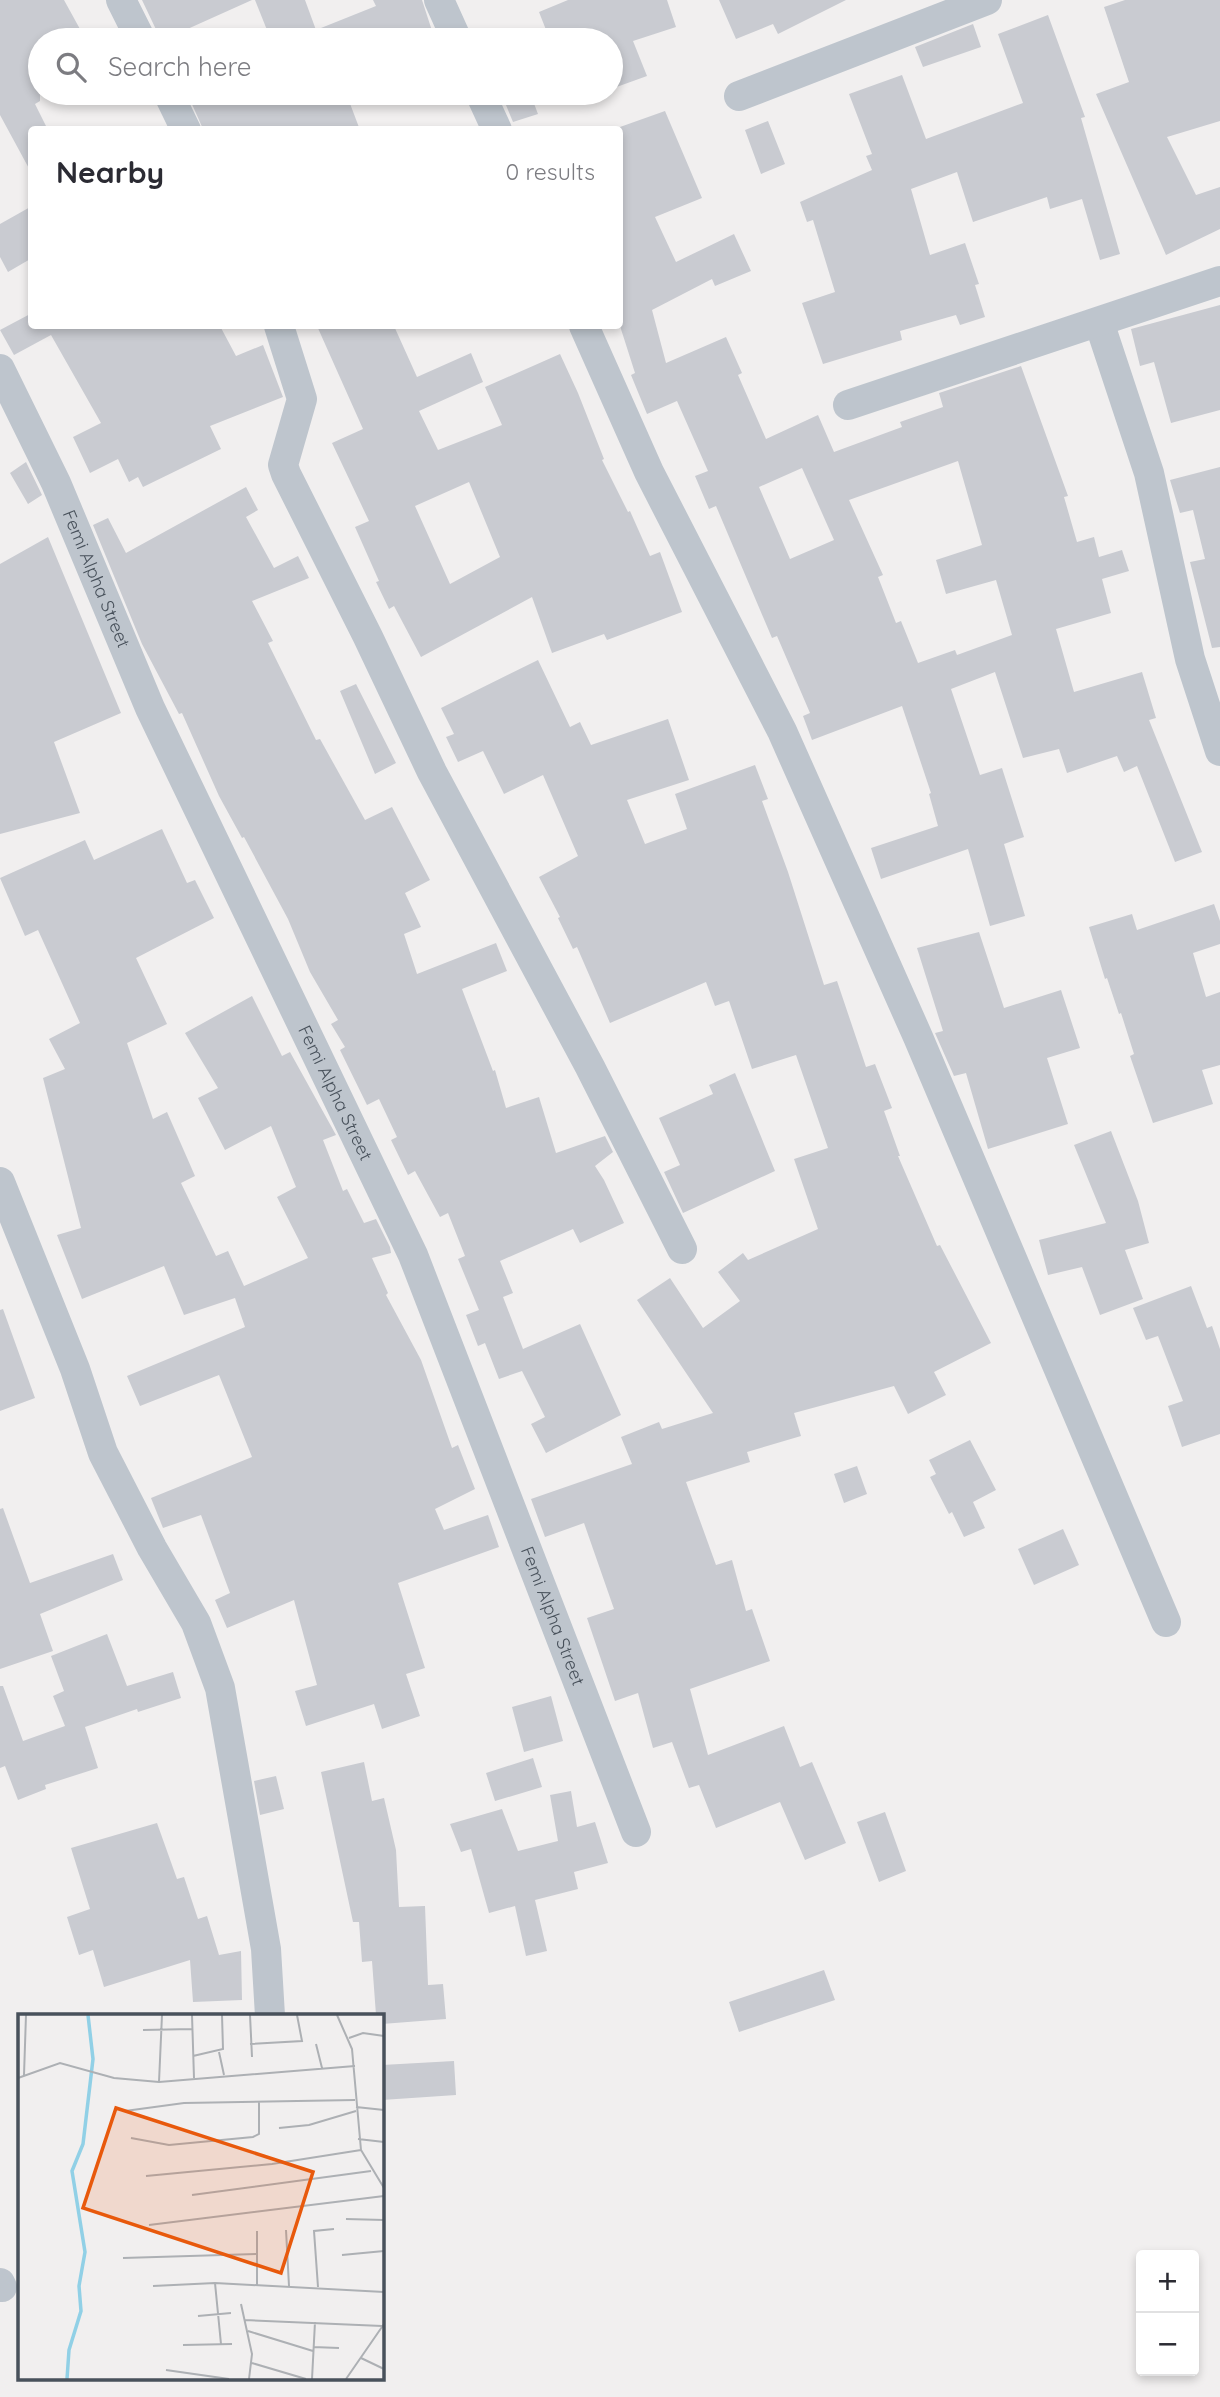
<!DOCTYPE html>
<meta charset="utf-8">
<style>
:root{--surface:#fff;--page:#f7f7f7;--text:#2b2b33;--muted:#7c7c81;--line:#e1e1e2}
body{margin:0;font-family:Quicksand,sans-serif;background:var(--page);color:var(--text)}
.controls{position:absolute;right:21px;bottom:21px;display:grid;overflow:hidden;border-radius:7px;box-shadow:0 4px 10px #0003}
.controls button{width:63px;height:63px;display:grid;place-items:center;padding:0;border:0;border-bottom:2px solid var(--line);background:var(--surface);color:var(--text);font:35px sans-serif}
.list{margin:0;padding:0;list-style:none}
h2{display:flex;justify-content:space-between;align-items:center;height:91px;margin:0;padding:0 28px;font-size:30px}
h2 small{font-size:23px;font-weight:400;color:var(--muted)}
.icon{flex:none;width:38px;height:38px;fill:none;stroke:currentColor;stroke-width:2;stroke-linecap:round;stroke-linejoin:round}
.map{position:relative;flex:none;width:1220px;height:2397px;overflow:hidden}
.search{position:absolute;background:var(--surface);box-shadow:0 4px 10px #0003;left:28px;top:28px;width:595px;height:77px;display:flex;align-items:center;gap:18px;box-sizing:border-box;padding:0 24px;border-radius:38px;color:var(--muted);font-size:26px}
.panel{position:absolute;background:var(--surface);box-shadow:0 4px 10px #0003;left:28px;top:126px;width:595px;height:203px;border-radius:7px}
.map>svg:first-child{display:block}
</style>
<div class="map">
<svg width="1220" height="2397" viewBox="0 0 1220 2397">
<rect width="100%" height="100%" fill="#f1efef"/>
<path fill="#c9cbd1" fill-rule="evenodd" d="M0,0h64l22,40h-46v61l-5,3 13,26h-16v44l-32,-59z
M142,0h110l-89,40h-2z
M255,0h50l11,30 60,-24 -3,-6h49l13,40h-164z
M568,0h99l9,27 -43,14 14,35 -36,13v-49h-61l-11,-28z
M719,0h127l-68,34 -5,-10 -37,15z
M1125,0h95v121l-53,16 29,58 24,-8v42l-54,26 -70,-161 33,-12 -25,-75z
M1048,15l37,102 -4,1 39,136 -20,6 -18,-61 -32,10 -3,-12 -74,25 -16,-50 -46,17 19,66 35,-12 14,41 -4,1 10,32 -25,8 -4,-10 -56,16 2,9 -79,24 -21,-61 33,-11 -22,-72 -6,2 -7,-20 72,-32 -6,-14 6,-2 -23,-60 53,-19 24,64 97,-36 -25,-69z
M973,24l8,23 -58,20 -8,-20z
M187,93h159l14,37 -157,-1z
M501,93h29l8,21 -25,8z
M665,111l37,87 -47,19 21,45 58,-28 17,37 -36,15 -3,-7 -60,31 14,53 60,-26 16,36 -4,2 28,64 52,-24 16,37 68,-25 -2,-5 43,-15 -4,-14 82,-27 47,130 -4,1 13,45 17,-5 5,20 23,-7 7,21 -27,8 9,34 -55,16 18,63 68,-20 14,46 -7,2 53,132 -27,10 -38,-96 -13,6 -7,-16 -50,17 -8,-24 -36,9 -28,-86 -44,17 29,86 22,-7 22,69 -20,7 21,72 -35,10 -22,-77 -87,30 -10,-31 67,-22 -9,-32 2,-1 -29,-87 -90,34 -9,-24 7,-3 -33,-77 -5,2 -56,-132 -7,3 -14,-33 13,-5 -31,-70 -30,13 -16,-39 4,-2 -15,-47v-199zM958,461l24,84 -46,15 10,34 50,-14 16,55 -55,20 -2,-5 -37,13 -17,-42 -5,2 -18,-46 5,-2 -34,-75zM802,468l32,72 -44,19 -31,-72z
M768,121l17,43 -24,10 -16,-44z
M32,206v52l-24,14 -8,-15v-33z
M1220,305v105l-49,13 -17,-61 -14,4 -9,-37z
M32,313v13h188l16,30 27,-11 20,52 -73,29 11,23 -78,38 -5,-10 -9,5 -11,-23 -28,14 -17,-36 28,-14 -50,-88 -37,20 -14,-25z
M317,326h77l23,51 54,-24 12,29 -64,29 19,39 64,-25 -17,-38 75,-33 18,39 26,66 -2,1 26,52 2,-1 20,45 10,-4 22,60 -75,28 -3,-6 -52,19 -20,-56 -111,60 -27,-51 -5,3 -13,-27 3,-1 -24,-54 14,-6 -37,-78 31,-14zM469,482l31,75 -50,27 -35,-78z
M26,462l16,33 -14,9 -18,-31z
M1220,467v180l-8,1 -22,-86 15,-3 -12,-49 -13,3 -10,-33z
M246,487l12,23 -12,7 28,51 24,-12 11,22 -57,23 21,40 -5,2 48,97 4,-1 45,81 27,-13 38,73 -25,13 16,34 -17,7 13,40 79,-31 11,28 -45,18 31,82 2,-1 11,38 33,-11 17,56 49,-17 8,16 -18,14 9,14 20,43 -44,20 -7,-14 -73,32 13,32 -10,4 20,52 57,-25 41,91 -75,38 -15,-29 14,-7 -23,-46 -23,8 -14,-36 -7,3 -12,-31 13,-5 -21,-51 7,-3 -17,-43 -8,4 -25,-46 -7,4 -17,-35 6,-3 -18,-38 -12,6 -27,-55 5,-3 -14,-23 7,-4 -28,-48 -22,-53 -44,-82 -2,1 -23,-42 -37,-83 -3,1 -37,-70 -49,-119 15,-7 18,35z
M48,537l73,176 -67,29 26,71 -80,21v-270z
M538,660l32,67 10,-5 11,23 77,-26 21,61 -62,20 18,44 42,-15 -12,-35 80,-29 13,34 -6,2 26,71 36,113 13,-4 29,86 9,-3 17,44 -8,3 16,45h-2l39,90 3,-1 51,98 -57,29 12,23 -38,19 -14,-28 -100,27 7,23 -54,16 3,10 -64,20 30,83 16,-5 14,51 6,-2 18,52 -80,28 18,66 76,-29 16,41 12,-5 34,81 -41,17 -25,-58 -64,26 -17,-43 -10,3 -17,-46 -19,6 -15,-55 -23,8 -28,-83 27,-9 -30,-86 -39,14 -14,-38 101,-35 -11,-27 38,-15 3,7 51,-16 -76,-113 33,-22 33,50 37,-27 -22,-29 25,-19 5,7 70,-31 -24,-70 34,-11 -32,-93 -44,14 -23,-68 -14,5 -9,-24 -96,41 -33,-76 -4,2 -15,-31 2,-1 -21,-40 39,-21 -35,-81 -39,19 -21,-43 -25,11 -12,-25 8,-3 -13,-26z
M356,684l40,79 -21,11 -35,-83z
M162,829l25,54 8,-3 19,38 -78,40 31,66 -40,19 26,76 14,-7 28,64 -14,7 35,73 12,-5 16,35 64,-28 -31,-61 19,-10 -25,-61 -46,24 -27,-52 20,-10 -33,-55 67,-37 30,60 8,-4 46,83 -13,5 20,51 4,-2 17,34 12,-4 14,28 1,6 -19,5 16,35 -2,2 35,65 31,88 6,-3 17,44 -40,20 9,21 44,-15 11,32 -101,36 27,85 -19,6 14,42 -38,13 -8,-25 -68,22 -11,-35 22,-6 -23,-85 -67,28 -12,-28 15,-7 -29,-78 -38,13 -12,-30 101,-41 -33,-82 -79,31 -13,-30 118,-49 -10,-29 -51,17 -20,-49 -82,33 -25,-64 24,-7 -38,-150 22,-9 -16,-30 31,-16 -42,-93 -13,6 -25,-58 85,-38 9,20z
M1214,904l6,17v23l-27,9 13,44 14,-5v73l-18,5 11,34 -60,19 -23,-67 4,-2 -13,-41 -2,1 -12,-36 -2,1 -16,-52 43,-13 5,16z
M979,932l25,76 57,-18 19,58 -33,10 21,66 -80,25 -22,-76 -12,3 -19,-43 8,-2 -26,-83z
M735,1073l40,98 -92,42 -19,-41 16,-7 -21,-47 54,-24 -4,-9z
M1111,1131l27,70 11,42 -24,7 18,49 -43,16 -18,-48 -34,8 -9,-35 67,-17 -32,-78z
M1191,1286l16,42 5,-2 8,23v85l-38,13 -14,-41 15,-5 -25,-65 -12,4 -13,-32z
M3,1309l32,89 -35,13v-101z
M970,1440l26,50 -23,12 12,26 -21,9 -12,-25 -3,2 -19,-37 6,-3 -7,-14z
M857,1466l10,28 -23,9 -10,-29z
M3,1508l27,75 83,-29 10,26 -83,34 13,37 -53,18v-160z
M1063,1529l16,36 -45,20 -16,-36z
M107,1634l20,52 46,-14 8,26 -43,14 -1,-3 -52,18 13,41 -53,17 1,4 -28,11 -13,-34 -5,2v-82h3l20,55 42,-15 -12,-30 11,-5 -13,-35z
M551,1696l12,45 -39,11 -12,-45z
M533,1758l9,29 -47,14 -9,-28z
M364,1762l8,39 12,-3 12,52 3,57 26,-1 3,79 15,-1 3,35 -64,5v-9h-6l-4,-54 -10,1 -3,-40h-6l-32,-150z
M276,1776l8,33 -24,6 -6,-34z
M571,1791l6,36 18,-5 13,41 -34,9 4,17 -43,11 12,51 -21,5 -11,-50 -26,7 -18,-64 -10,3 -11,-28 52,-15 16,42 40,-10 -8,-46z
M885,1812l21,59 -27,11 -22,-60z
M157,1823l20,56 7,-2 14,42 9,-3 12,39 22,-4 1,49 -49,2 -3,-42 -86,27 -11,-37 -14,5 -12,-38 23,-8 -19,-61z
M824,1970l11,30 -96,32 -10,-30z
M454,2061l2,34 -74,5v-35z"/>
<g fill="none" stroke-linecap="round" stroke-linejoin="round">
<g stroke="#bec5cd" stroke-width="30">
<path d="M121,0l20,40"/>
<path d="M439,0l18,40"/>
<path d="M168,93l18,37"/>
<path d="M480,93l17,37"/>
<path d="M739,96l248,-96"/>
<path d="M1099,322l50,151 41,186 30,92"/>
<path d="M279,326l23,73 -19,66 3,9 82,163 64,135 158,295 92,182"/>
<path d="M584,326l65,146 133,259 136,306 248,585"/>
<path id="s1" d="M0,369l56,114 94,225 263,547 223,577"/>
<path d="M848,405l372,-124"/>
<path d="M0,1182l75,187 28,84 49,95 44,75 24,65 46,261 4,67"/>
<path d="M0,2283l2,4"/>
</g>
</g>
<g text-anchor="middle" stroke-width="7" stroke-linejoin="round" paint-order="stroke">
<g font-size="18" fill="#48515b" stroke="#fff">
<text dy="6" stroke="none"><textPath href="#s1" startOffset="231">Femi Alpha Street</textPath></text>
<text dy="6" stroke="none"><textPath href="#s1" startOffset="798">Femi Alpha Street</textPath></text>
<text dy="6" stroke="none"><textPath href="#s1" startOffset="1365">Femi Alpha Street</textPath></text>
</g>
</g>
<g transform="translate(18 2014)">
<rect width="366" height="366" fill="#f1efef"/>
<path fill="none" stroke="#91d0e6" stroke-width="3.5" d="M49,365l2,-29 12,-39 -2,-25 6,-34 -13,-81 11,-27 10,-85 -5,-44"/>
<path fill="none" stroke="#adb0b4" stroke-width="2" d="M174,1l2,63M232,1l2,42M319,1l15,34 9,101 23,38M125,16l49,-1M331,24l14,-5 21,3M232,30l52,-3 -5,-26M298,30l6,24M201,38l5,23M175,42l30,-7 -1,-34M6,61l2,-60M0,64l42,-15 54,15 45,4 196,-16M141,68l3,-67M338,93l28,3M107,97l59,-8 171,-3M261,114l30,-3 47,-14M113,124l38,7 84,-8 6,-3v-32M340,125l26,3M128,162l126,-12 89,-14M174,181l179,-24M328,205l38,1M131,211l235,-29M268,216l3,56M324,241l42,-4M105,244l135,-4M197,269l6,61M239,271v-54M135,272l62,-3 169,9M300,273l-4,-56 20,-2M223,290l11,50 -3,25M180,302l33,-3M227,306l137,6M230,317l65,20M165,331l49,-1M295,333l26,1M343,344l23,11M234,349l54,16M148,356l63,9M294,365l3,-57M328,365l38,-55"/>
<path fill="#e8590c" fill-opacity="0.15" stroke="#e8590c" stroke-width="3.5" d="M98,94l197,64 -32,101 -198,-65z"/>
<rect width="366" height="366" fill="none" stroke="#48515b" stroke-width="3.5"/>
</g>
</svg>
<div class="controls">
<button>+</button>
<button>−</button>
</div>
<div class="search"><svg class="icon" aria-label="search" viewBox="0 0 24 24"><circle cx="10" cy="10" r="6"/><path d="M15 15l6 6"/></svg>Search here</div>
<section class="panel">
<h2>Nearby<small>0 results</small></h2>
<ul class="list">
</ul>
</section>
</div>
